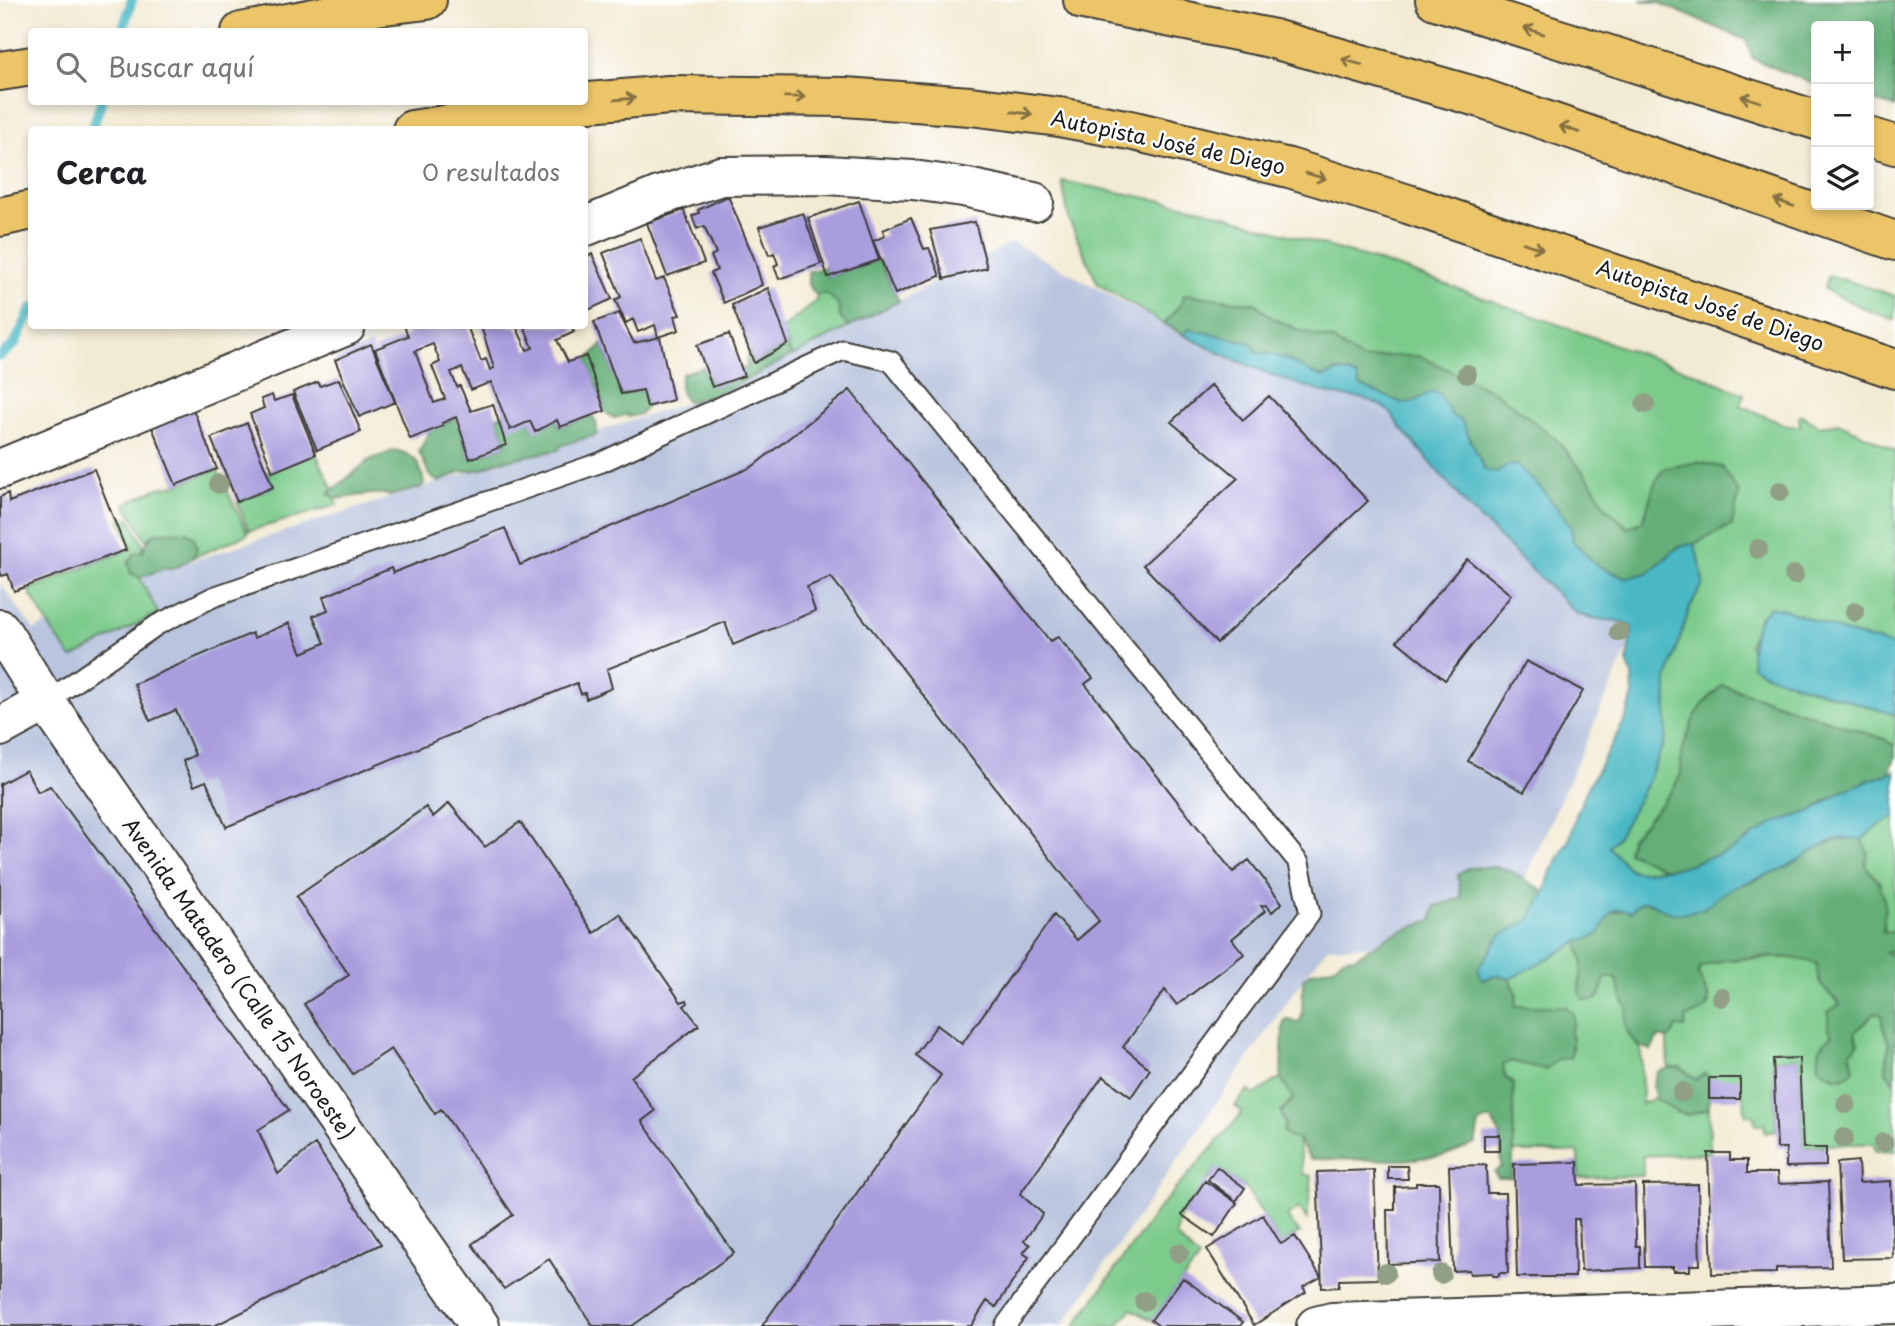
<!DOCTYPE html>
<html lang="es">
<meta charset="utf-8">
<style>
:root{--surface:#fff;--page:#f6f6f6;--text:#202124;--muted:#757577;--line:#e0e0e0}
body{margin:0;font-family:"Playpen Sans",sans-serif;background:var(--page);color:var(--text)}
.controls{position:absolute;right:21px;top:21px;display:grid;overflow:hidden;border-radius:7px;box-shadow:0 4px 10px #0003}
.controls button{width:63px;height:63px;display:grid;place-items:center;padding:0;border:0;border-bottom:2px solid var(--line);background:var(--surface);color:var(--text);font:35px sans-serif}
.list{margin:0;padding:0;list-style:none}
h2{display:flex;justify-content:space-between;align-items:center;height:91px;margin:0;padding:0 28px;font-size:30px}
h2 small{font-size:23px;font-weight:400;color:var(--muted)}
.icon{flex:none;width:38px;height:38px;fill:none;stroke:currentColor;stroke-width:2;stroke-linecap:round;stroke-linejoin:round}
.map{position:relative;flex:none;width:1895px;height:1326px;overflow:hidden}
.search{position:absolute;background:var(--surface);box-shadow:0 4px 10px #0003;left:28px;top:28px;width:560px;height:77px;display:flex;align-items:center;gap:18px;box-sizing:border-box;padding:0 24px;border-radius:7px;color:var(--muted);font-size:26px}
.panel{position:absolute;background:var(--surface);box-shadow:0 4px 10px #0003;left:28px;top:126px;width:560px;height:203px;border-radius:7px}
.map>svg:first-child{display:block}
</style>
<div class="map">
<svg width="1895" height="1326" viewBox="0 0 1895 1326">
<rect width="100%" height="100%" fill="#fff"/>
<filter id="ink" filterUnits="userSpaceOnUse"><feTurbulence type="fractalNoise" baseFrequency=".0143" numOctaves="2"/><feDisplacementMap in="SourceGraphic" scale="14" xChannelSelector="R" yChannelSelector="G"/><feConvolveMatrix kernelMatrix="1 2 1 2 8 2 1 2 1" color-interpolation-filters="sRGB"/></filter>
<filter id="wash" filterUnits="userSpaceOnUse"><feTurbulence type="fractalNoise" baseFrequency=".00686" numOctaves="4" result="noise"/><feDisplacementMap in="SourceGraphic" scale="28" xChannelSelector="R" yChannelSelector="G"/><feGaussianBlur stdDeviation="1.57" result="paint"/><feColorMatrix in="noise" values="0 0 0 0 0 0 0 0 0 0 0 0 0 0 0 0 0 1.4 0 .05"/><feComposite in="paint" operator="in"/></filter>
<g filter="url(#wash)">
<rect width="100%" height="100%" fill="#f2ead2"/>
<path fill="#b9c5de" d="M1012,242l197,107 28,12 102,36 16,-2 25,10 12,8 5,10 201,197h23l11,7v12l-136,304 -168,4 -25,32 -241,347h-1062v-743l34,47 120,-57 573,-183z"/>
<path fill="#7bcb8b" stroke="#4c7454" stroke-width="2" d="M1062,181l137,27 198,59 300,107 47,20 -4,11 47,21h13l-1,-9 3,-2 16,11 22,-3 55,27v196l-51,-14 -58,-22 -26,6 -11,29 16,29 130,41v32l-11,-8 -162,-54 -28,33 -13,36v20l-9,17 -27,32 -14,14 -3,15 35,16c-36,8 -31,3 -54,-21l10,-12 29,-54 18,-43 1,-59 23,-72 13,-23 -3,-21 -6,-19 38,-19 -84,-19 -5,15 -15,7 -21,-20 -21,-33 -30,-36 -59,-46 -111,-37 -23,4 -30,-20 -35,-10 -26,-12 -16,-14 -71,-10 -2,7 -19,23 -66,-40 -29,-64z
M1829,275l66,21v24l-30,-11 -41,-20z
M816,294h10l5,3 7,7 2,13 9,10 -57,29 -10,-27 34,-28z
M316,454l17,35 -4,4 7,6 1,6 -88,26 -12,-29 36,-15 -5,-15z
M217,469l31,65 -56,24 5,-9 -3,-11 -7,-6 -32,1 -9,7 -21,-36 33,-16 18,-3z
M119,518h10l15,28 -13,27 9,5 18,35 -86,45 -20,-27 -24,-41 104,-42z
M1895,817v114l-12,1 1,-14 -4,-35 -15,-18 -3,-25 14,-13z
M1578,942c1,8 5,16 5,24 -1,14 -8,21 1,34l21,-22h11c5,10 4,22 12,31l-3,10 12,27 4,2 1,56 13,-6 21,14 10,3 23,-6 1,44 -67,3v20l-64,2 -1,-26h-64l-3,-36 3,-31 -9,-8 -2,-12 7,-4 35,8 12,-10 15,-5v-14l-2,-7 4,-10 -22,-17h-37l2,-12 -7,-15z
M1770,958h30l18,6c-1,25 7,24 22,40l-12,21 4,12c-14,8 -14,16 -12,31l13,9 11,1 11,-46 20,-20 7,3v9l7,19 -3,28 9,12 -3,19 3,14v35h-19l-2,-7h-36l-35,4 -4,-90 -26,1 3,72 -11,2 -1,-9 -9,1 -1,-9 -9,-2 -1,-18 -48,-16 -16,-13 -12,1 -1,-29c6,-5 6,-9 11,-14 7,-10 21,-15 31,-22l-1,-8 -10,-21 3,-7 24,-7z
M1281,1077l12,22 -7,6 -4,12 3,7 13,15 5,35 9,2 -5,43 -9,-11 -11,8 12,17 -18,11 -35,-56 -29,-20 -37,48 -4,20 23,23 -48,61 -20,-11 -14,17h-42l83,-117 82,-93 1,-5 -6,-5 13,-16 6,5z"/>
<path fill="#64af77" stroke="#40664a" stroke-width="2" d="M1640,0h255v107l-26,-7v-74h-53v59l-63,-26 -7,-19 -87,-37z
M879,260l20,41 -50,26 -9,-10 -2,-13 -7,-7 -5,-3h-10l-8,-9v-13l17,-5 3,10z
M1184,294l72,10 16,14 26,12 34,10 31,20 23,-4h34l77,37 59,46 30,36 21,33 21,20 15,-7 12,-38 8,-14 34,-7 25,5 17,26 -7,32 -38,19 -14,2 -32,27 -21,5 -31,-13 -23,-24 -2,-15 -64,-61 -10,8 -12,-2 -24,-51 -9,-4 -13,-22 -34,10 -45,-18 -3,-9 -18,-7 -15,7c-28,-8 -33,-22 -67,-24l-6,-10 -62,-14 -5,6 -20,-11 19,-23z
M602,344l19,50 22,-4 4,17 -7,7 -12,3 -1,-3c-10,4 -14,7 -22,-3l-18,-50z
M788,344v7l3,2v3l-64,34 -39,12c-8,-8 -11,-18 -5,-29l19,-6 11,20 30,-11 -2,-7 7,-2 -2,-6 3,-9 5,11z
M504,414l26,7 5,10 22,-11 3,7 32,-11c5,7 6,10 4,19l-34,10 -4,5 -62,12 -13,7 -23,3 -21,10 -9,-6 -11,-25 11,-20 26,-14 14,42 36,-14 -9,-28z
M395,450c20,5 26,13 29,34l-4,4 -31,8c-9,-6 -40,2 -53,3l-7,-6 40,-33z
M187,532l7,6 3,11 -5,9 -17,10h-10l-25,10 -9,-5 -3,-10 7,-10 8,-1c7,-25 22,-20 44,-20z
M1722,685l162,54 11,8v10l-6,17 -19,5 -44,21 -14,11 -38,12 -44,28 -50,16 -17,1 -35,-16 3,-15 14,-14 27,-32 9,-17v-20l13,-36 10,-15z
M1854,838l8,2 6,13 -3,12c22,25 21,34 18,67l12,-1v20l-9,1 9,6v125l-9,-12 3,-28 -7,-19v-9l-7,-3 -20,20 3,11 -3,6 -5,2 4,18c-11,15 -23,7 -35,-1 -1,-15 -1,-23 13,-32l-4,-11v-13l12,-8c-15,-16 -23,-15 -23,-40 -31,-11 -85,-9 -116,3l-3,7c10,25 21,33 -12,44l-1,10 -9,-1 -3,7 -6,5 -9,-2 -7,13c-20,-4 -30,-21 -23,-41 -8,-9 -7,-20 -12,-31h-11l-5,17 -5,5h-11c-9,-13 -2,-20 -2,-34 1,-8 -3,-16 -4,-24l20,-7 9,-21 19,-5 17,-8 16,5 41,4c10,-8 20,-16 32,-22 10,-4 21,-6 31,-11 33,-15 53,-36 91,-39z
M1495,867l18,5 32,20 -15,28 -29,15 -23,34 5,11 13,-5 14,4 7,15 -2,12h50l9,8v9l-4,10 2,7 -2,18 -13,1 -11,11 -35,-9 -8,4 2,12 9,8c-3,31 3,62 -3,93h-13l-4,-6 7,-5v-31l-9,-16h-7l-6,4 -4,20 -32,12 -41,4 -92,-1 -12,-20 -8,-1 -7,-6 2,-8 -4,-12 12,-13 -12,-22 2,-52 3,-6 13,4 3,-7 1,-37 9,-7 23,-6 8,-8 12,-1 36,-22 41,-15 3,-14 26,-8 -3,-23 10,-7z
M1680,1067l16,13 9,-7 4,5v31l-22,6 -11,-3 -21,-14 -2,-12 4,-14 11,-4z"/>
<path fill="#4ab8c4" stroke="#336a70" stroke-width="2" d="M1189,329l62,14 6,10c34,2 39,16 67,24 14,-6 19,-8 33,0l3,9 45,18 8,-2 19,-11 7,3 13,22 9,4 24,50 12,3 11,-8h9l24,23 30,38 2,15 23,24 19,9 12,4 21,-5 32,-27 14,-2 6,19 3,21 -13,23 -23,72 -1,59 -18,43 -29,54 -10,12 21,23 10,2 40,-5 50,-16 44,-28 38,-12 32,-21 51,-19v46l-19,10 -14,13c-33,-9 -51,15 -78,28 -19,9 -40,13 -59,24 -9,5 -17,15 -26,18 -7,3 -19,4 -27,3 -18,-4 -25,-23 -41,-1 -22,-10 -24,9 -33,23l-20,7 -68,37 -14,-4 -14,5 -4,-11 23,-34 29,-15 15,-28 6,-21 19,-33 6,-23 11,-26 39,-71 7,-23 -1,-20 -5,-13 5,-35c-17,-11 -37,-4 -56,-14l-106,-104 -73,-86c-5,-10 -9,-14 -19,-19 -21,-10 -32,-5 -52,-11 -50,-15 -97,-34 -142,-58z
M1769,607l17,3 58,22 51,14v69l-130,-41 -13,-8c-3,-22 1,-42 17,-59z"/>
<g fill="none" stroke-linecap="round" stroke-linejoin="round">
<path stroke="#4ab8c4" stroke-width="10" d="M122,32l10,-32
M92,130l9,-28
M0,356l14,-11 18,-37"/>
</g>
<g id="blocks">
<path fill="#a99ddd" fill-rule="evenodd" d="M728,196l26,62 8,27 -38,18 -13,-30 6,-3 -6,-14 5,-3 -12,-27 -7,3 -5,-13 7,-3 -1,-3z
M859,201l20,59 -51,17 -20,-59z
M684,210l20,53 -37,13 -20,-53z
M803,213l18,51 -42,15 -5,-13 4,-2 -4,-11 -5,2 -10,-28z
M911,218l13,31 5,-1 11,28 -45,18 -22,-53 12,-5 -2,-6z
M975,222l12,46 -43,11 -14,-49z
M640,238l16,43 8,-3 16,37 -5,1 4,14 -21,7 -3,-12 -17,7 -5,-13 -7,4 -11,-23 6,-3 -18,-44z
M592,254l20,45 -28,13v-54z
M768,288l20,56 -34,19 -22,-58z
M619,313l15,30 26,-6 13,63 -26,7 -4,-17 -22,4 -27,-72z
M404,326h63l14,35 5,-2 4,11 4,-2 -13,-42h35l11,24 6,-2 -9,-22h47l3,6 -17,8 11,22 18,-6 19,55 -45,16 -3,-7 -22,12 -5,-11 -20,9 -19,-48 -20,8 -9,-22 -11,4 6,15 3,-1 11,25 22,-7 13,41 -36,14 -14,-42 -14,6 1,3 -33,13 -35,-90 33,-13zM433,344l7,18 -8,4 13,33 -11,4 -19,-52z
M729,334l15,42 -32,11 -15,-42z
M371,344l24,58 -36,15 -24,-57z
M339,379l22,53 -44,18 -24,-58 25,-10 2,4z
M1211,385l32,35 26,-24 99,105 -151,142 -74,-78 95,-87 -67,-56z
M850,390l200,251 8,-4 35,41 -8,6 148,188 16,-12 33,43 -10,9 -6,-7 -5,1 4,5 -33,28 12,15 -67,51 -12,-15 -42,57 27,22 -19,28 -28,-21 -83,118 23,20 -19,27 6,4 -7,8 6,4 -33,50 -9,-6 -16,25h-209l179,-251 -26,-20 22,-30 25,19 92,-129 23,25 22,-19 -268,-344 -24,10 8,24 -82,34 -8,-23 -118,47 5,19 -26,11 -1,-6 -4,1 -4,-11 -351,144 -20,-46 -12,5 -11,-25 12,-6 -19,-45 -26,11 -16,-37 118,-51 2,5 35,-15 13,30 23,-10 -12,-27 15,-6 -5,-13 68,-29 2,5 112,-45 15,37 232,-98z
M272,395l2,6 18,-6 24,59 -43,18 -23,-58 14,-6 -3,-9z
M192,407l25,62 -41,16 -25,-60z
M247,423l26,64 -36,15 -26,-64z
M94,469l32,81 -112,41 -6,-17 -6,2 -2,-5v-74l8,-4 1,9z
M1467,559l44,36 -66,85 -48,-39z
M1526,661l57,30 -59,101 -56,-31z
M26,770l12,22 12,-6 239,324 -31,20 20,44 37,-30 66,100 -167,82h-214v-542z
M449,803l36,44 35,-25 74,111 26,-19 61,88 6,-2 1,3 -4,3 15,19 -68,52 24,34 -13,10 92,132 -102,73h-39l-44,-67 -45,30 -32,-45 41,-29 -72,-106 -6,5 -44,-65 -38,25 -49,-70 45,-29 -53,-78 130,-90 7,10z
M1799,1058l4,90h23v18l-40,1v-19h-9l-4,-89z
M1709,1078h31v21h-31z
M1484,1135h16v16h-16z
M1708,1153h22v7h17v13h30l1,11 50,-2 3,85 -55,1v5l-64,1z
M1858,1161l1,22 32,-2 2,77 -51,1 -5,-96z
M1578,1162l1,23 56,-1 1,62h4v22l-59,3 -2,-52h-5l1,58h-58l-3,-113z
M1486,1165l1,28h18l3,80h-9v3h-6l-1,-3 -22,1 -1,-4 -16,1 -4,-105z
M1388,1166h19l1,13h-20z
M1217,1167l28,21 -9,13 -28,-21z
M1374,1170l4,109 -39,1v7l-17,1 -5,-116z
M1205,1181l32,22 -23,34 -32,-22z
M1416,1183h23l1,79 -52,2 -1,-54h8v-23l21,-1z
M1698,1184l2,81h-10v6h-17v-4h-28l-2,-82z
M1263,1215l18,29 14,-8 26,41 -18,10 3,5 -52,33 -47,-76z
M1183,1278l60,44 -3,4h-81l-8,-6z"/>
</g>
</g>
<g filter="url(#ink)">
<use href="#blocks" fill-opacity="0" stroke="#3c3b37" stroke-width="2"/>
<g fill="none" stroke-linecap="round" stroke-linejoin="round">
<g stroke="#3c3b37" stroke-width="23">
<path id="service" d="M46,702l111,-77 56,-28 389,-135 241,-112 48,11 408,502 11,51 -305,412"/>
</g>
<g stroke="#3c3b37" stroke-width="42">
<path id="minor" d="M584,227l75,-31 62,-20 105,-1 87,5 50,7 71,15
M0,469l346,-143
M0,629l46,73 434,624
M0,727l46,-25
M1316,1326l16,-4 563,-18"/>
</g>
<g stroke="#3c3b37" stroke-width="42">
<path id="motorway" d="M1083,0l187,38 211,60 414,143
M1435,0l381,120
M241,32l135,-26 51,-6
M0,71l32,-5
M412,130l177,-28 80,-7 176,2 125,9 89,11 71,13 159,38 119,36 487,165
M1869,137l26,8
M0,217l32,-7"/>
</g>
<use href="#service" stroke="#fff" stroke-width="19"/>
<use href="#minor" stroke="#fff" stroke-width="38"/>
<use href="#motorway" stroke="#ecc569" stroke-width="38"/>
</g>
<g fill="#919f86">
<circle cx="1467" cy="374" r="10"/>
<circle cx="1645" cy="404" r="10"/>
<circle cx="219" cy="484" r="10"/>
<circle cx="1780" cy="491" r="10"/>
<circle cx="1758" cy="549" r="10"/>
<circle cx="1794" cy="575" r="10"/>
<circle cx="1855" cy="612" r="10"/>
<circle cx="1619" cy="632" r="10"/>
<circle cx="1721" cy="997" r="10"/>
<circle cx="1682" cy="1092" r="10"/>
<circle cx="1846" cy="1104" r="10"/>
<circle cx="1844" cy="1138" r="10"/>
<circle cx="1883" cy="1143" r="10"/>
<circle cx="1179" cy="1253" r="10"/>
<circle cx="1386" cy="1273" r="10"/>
<circle cx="1441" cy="1274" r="10"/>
<circle cx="1144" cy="1301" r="10"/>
</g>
<defs><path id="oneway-shaft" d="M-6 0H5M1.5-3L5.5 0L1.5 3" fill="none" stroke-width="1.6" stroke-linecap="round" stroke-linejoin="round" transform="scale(1.75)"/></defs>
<g stroke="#847042">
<use href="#oneway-shaft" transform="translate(1534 31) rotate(-163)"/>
<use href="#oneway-shaft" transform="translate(1352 62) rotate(-164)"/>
<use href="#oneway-shaft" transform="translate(795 97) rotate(1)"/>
<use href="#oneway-shaft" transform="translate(625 99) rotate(-5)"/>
<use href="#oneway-shaft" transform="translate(1751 99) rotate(-163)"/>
<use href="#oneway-shaft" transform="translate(1022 113) rotate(7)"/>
<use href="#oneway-shaft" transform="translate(1569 129) rotate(-161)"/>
<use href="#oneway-shaft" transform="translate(1316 176) rotate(16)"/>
<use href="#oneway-shaft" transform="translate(1784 203) rotate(-161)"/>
<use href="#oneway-shaft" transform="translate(1533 246) rotate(19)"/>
</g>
</g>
<g text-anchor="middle" stroke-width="5" stroke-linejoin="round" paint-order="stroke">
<g font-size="21" fill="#1c1c1c" stroke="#fff">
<text transform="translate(1168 143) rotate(12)" y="7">Autopista José de Diego</text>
<text transform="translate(1710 306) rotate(19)" y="7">Autopista José de Diego</text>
<text transform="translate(238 979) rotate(55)" y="7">Avenida Matadero (Calle 15 Noroeste)</text>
</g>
</g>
</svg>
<div class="controls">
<button>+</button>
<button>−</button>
<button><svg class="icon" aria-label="layers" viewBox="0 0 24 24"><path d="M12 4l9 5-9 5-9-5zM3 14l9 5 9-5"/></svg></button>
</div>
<div class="search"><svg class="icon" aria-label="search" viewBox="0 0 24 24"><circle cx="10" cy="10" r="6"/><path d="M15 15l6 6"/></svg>Buscar aquí</div>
<section class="panel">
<h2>Cerca<small>0 resultados</small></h2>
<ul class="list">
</ul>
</section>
</div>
